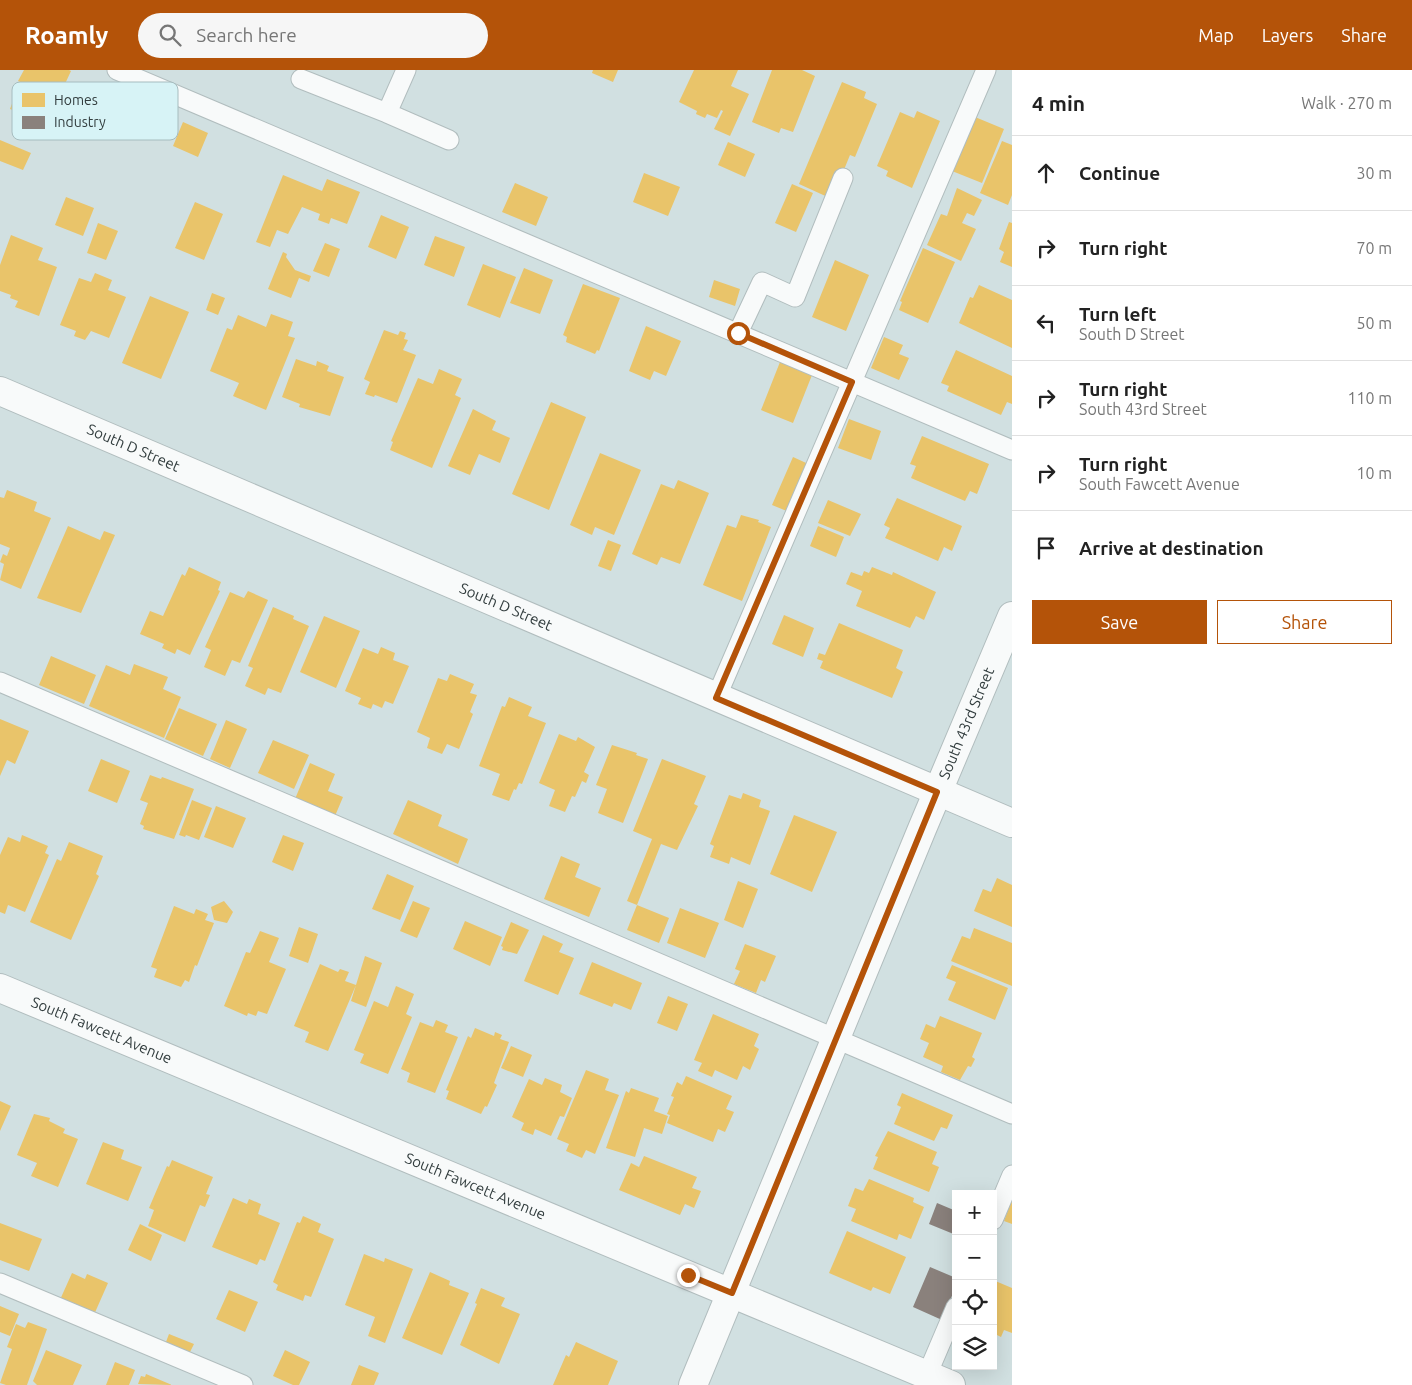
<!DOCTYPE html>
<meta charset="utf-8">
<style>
:root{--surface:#fff;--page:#f6f6f6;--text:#222;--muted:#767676;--line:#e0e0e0;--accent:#b45309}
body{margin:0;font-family:Ubuntu,sans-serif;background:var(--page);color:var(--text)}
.controls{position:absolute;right:15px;bottom:15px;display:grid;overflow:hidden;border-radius:0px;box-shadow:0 5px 20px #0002}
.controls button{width:45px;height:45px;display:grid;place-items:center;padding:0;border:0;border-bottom:1px solid var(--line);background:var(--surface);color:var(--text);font:25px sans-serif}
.stop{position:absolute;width:15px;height:15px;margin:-11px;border:4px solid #b45309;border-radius:50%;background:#fff}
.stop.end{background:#b45309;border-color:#fff;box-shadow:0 1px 5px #0008}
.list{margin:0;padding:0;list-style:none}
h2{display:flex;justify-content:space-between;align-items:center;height:65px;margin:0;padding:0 20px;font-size:21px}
h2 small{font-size:16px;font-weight:400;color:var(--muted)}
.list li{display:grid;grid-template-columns:32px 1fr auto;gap:15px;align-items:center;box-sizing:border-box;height:75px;padding:0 20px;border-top:1px solid var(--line)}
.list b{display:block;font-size:19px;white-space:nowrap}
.list p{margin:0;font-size:16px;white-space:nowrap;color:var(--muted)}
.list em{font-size:16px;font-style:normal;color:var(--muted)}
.actions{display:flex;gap:10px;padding:15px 20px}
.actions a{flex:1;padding:11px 0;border:1px solid var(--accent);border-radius:0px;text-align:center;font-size:18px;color:var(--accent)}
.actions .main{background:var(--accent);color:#fff}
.icon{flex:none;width:28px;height:28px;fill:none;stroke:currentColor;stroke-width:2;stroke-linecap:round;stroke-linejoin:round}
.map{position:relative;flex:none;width:1012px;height:1315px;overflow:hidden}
header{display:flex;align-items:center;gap:30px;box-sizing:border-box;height:70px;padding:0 25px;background:var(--accent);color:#fff}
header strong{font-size:24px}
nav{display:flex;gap:28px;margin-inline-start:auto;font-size:18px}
.search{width:350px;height:45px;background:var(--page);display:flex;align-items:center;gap:12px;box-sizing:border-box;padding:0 18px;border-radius:28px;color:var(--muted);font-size:19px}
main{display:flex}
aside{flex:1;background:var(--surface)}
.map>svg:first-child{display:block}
</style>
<header>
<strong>Roamly</strong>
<div class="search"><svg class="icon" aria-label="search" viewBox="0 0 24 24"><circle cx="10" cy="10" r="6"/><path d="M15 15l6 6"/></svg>Search here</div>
<nav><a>Map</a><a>Layers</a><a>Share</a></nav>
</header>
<main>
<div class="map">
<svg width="1012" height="1315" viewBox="0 0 1012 1315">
<rect width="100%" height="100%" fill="#d1e0e1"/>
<path fill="#e9c46a" d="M24,0h45l2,1 -13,28 -40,-18z
M593,0h25l-5,12 -21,-9z
M694,0h44l-7,16 18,8 -19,42 -16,-7 9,-18 -2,-1 -4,8 -10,-4 -2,4 -9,-4 1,-3 -18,-9z
M772,0h30l13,6 -22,56 -12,-4 -2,5 -27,-11z
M842,12l24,10 -2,6 13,6 -22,53 -5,-2 -18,44 -33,-15z
M17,20l26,10 -8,19 -25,-10z
M917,41l23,10 -28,67 -26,-12 2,-5 -11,-5 23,-54 14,6z
M975,47l29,12 -22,54 -30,-12z
M183,52l25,11 -10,24 -25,-11z
M0,70l31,13 -8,17 -23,-9z
M1002,71l10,4v50l-4,10 -28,-12z
M728,72l27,12 -10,23 -27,-12z
M644,103l36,14 -12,29 -35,-14z
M283,105l39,16 5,-12 33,13 -13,32 -16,-6 -2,6 -11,-4 2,-6 -18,-7 -14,27 -11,-4 -7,17 -14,-5z
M515,113l33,14 -12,29 -34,-14z
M792,114l21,9 -17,39 -21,-9z
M957,118l25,12 -8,16 -7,-3 -5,10 14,6 -15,32 -34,-16 14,-31 6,2z
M66,127l28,11 -11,28 -28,-11z
M195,132l28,12 -19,46 -29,-12z
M381,145l28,12 -13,32 -28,-12z
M1009,152l3,1v44l-12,-5 4,-10 -5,-3z
M98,153l20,8 -12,29 -19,-7z
M11,165l32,13 -5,12 19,7 -18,49 -24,-9 3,-6 -8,-3 1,-3 -11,-4v-26z
M435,166l30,11 -11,30 -30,-12z
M325,173l15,6 -11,28 -16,-6z
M923,178l32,14 -27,61 -29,-13 3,-8 -2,-1z
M283,182l4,2 -1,3 9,13 16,6 -2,6 -10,-4 -8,20 -23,-9z
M835,190l34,15 -23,56 -34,-14z
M483,194l33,13 -16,41 -33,-13z
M524,198l29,12 -13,34 -30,-11z
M95,203l17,7 -4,10 18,7 -17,41 -18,-7 -6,9 -11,-4 2,-5 -16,-6 19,-47 12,4z
M714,210l26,9 -5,17 -26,-9z
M583,214l37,14 -21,53 -2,-1 -2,4 -29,-12 1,-5 -4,-2z
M979,215l33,15v48l-53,-25 11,-26 3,1z
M212,223l13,5 -7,17 -12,-5z
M150,226l39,16 -28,67 -39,-16z
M271,244l22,8 -5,14 7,2 -29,72 -33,-14 6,-13 -29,-12 17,-43 5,2 6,-15 28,12z
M646,256l35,15 -15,35 -12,-5 -4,9 -21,-9z
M384,260l14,5 2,-4 6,2 -2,6 4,1 -5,10 13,5 -19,48 -22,-8 -1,2 -9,-3 5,-12 -6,-3z
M884,267l19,8 -4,9 10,4 -10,22 -28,-12z
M956,280l56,26v28l-5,-2 -6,13 -54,-24 2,-5 -8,-3z
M296,289l20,7 1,-5 12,5 -2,5 17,6 -14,39 -31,-9 1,-3 -18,-7z
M780,292l32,13 -19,48 -32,-13z
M439,299l23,10 -7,16 6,3 -29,70 -42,-18 3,-8 -2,-1 27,-63 15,6z
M551,332l35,15 -37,93 -37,-16z
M473,339l23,12 -4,9 18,8 -10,25 -21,-9 -9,21 -22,-9z
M849,349l32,12 -10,29 -33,-12z
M922,366l67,28 -12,30 -7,-3 -5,10 -54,-23 5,-12 -6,-2z
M600,383l41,17 -27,65 -19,-8 -3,8 -22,-10z
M793,387l22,10 -21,47 -22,-9z
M678,410l31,13 -29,71 -19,-7 -4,8 -25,-11 29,-70 13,5z
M7,420l30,12 -3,9 17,7 -30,71 -21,-9 4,-16 -4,-2 3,-8 4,2 3,-8 -10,-4v-47l4,1z
M897,428l65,28 -10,25 -8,-4 -6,14 -53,-23 5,-10 -6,-3z
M828,430l33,14 -11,22 -32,-13z
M741,445l18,5 -1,2 13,5 -29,74 -39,-16 24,-60 9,3z
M68,456l32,14 4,-9 11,4 -34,78 -44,-15z
M818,456l26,11 -8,20 -26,-11z
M608,470l13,5 -10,26 -13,-5z
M189,497l32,15 -3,8 2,1 -30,64 -13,-6 -2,5 -13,-6 2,-4 -24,-10 10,-23 13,5 19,-42 3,2z
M872,497l20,8 1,-3 43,20 -12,28 -8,-4 -6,12 -54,-22 6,-15 -16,-7 5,-12 11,4 2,-5 5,2z
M248,521l20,9 -28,63 -8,-3 -7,16 -21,-9 7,-17 -6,-3 25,-55 14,6z
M273,537l21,9 -1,3 16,7 -28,67 -13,-5 -3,7 -20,-9 8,-18 -5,-2z
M784,545l30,13 -11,29 -31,-13z
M324,546l36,15 -24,57 -36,-16z
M839,553l64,27 -7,18 7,4 -11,26 -72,-30 3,-7 -6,-2 2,-6 6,2z
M381,577l14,6 -2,7 16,6 -16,38 -8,-3 -3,7 -9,-4 -2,5 -13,-5 3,-6 -16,-7 18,-43 15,6z
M51,586l45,19 -12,29 -45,-19z
M134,594l34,13 -5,12 18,8 -17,41 -75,-32 17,-41 24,10z
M450,604l24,10 -4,9 7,2 -7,17 3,2 -14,35 -12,-5 -5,10 -15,-6 3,-10 -13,-6 21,-54 9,3z
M509,627l23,10 -4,9 18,7 -24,61 -3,-1 -3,7 -2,-1 -5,12 -17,-6 8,-21 -21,-8 23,-60 3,1z
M179,638l38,16 -14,32 -38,-17z
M0,649l29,12 -14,33 -8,-4 -7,16z
M226,650l21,9 -17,39 -20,-9z
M559,664l17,7 2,-4 17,10 -11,25 5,3 -3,8 -4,-2 -7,16 -3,-1 -7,16 -16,-6 6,-16 -16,-7z
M273,670l36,15 -15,34 -36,-16z
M612,675l25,8 -1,2 12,4 -25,64 -25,-10 9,-24 -11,-4z
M101,689l29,12 -13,32 -29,-12z
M662,689l44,17 -12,28 4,2 -21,44 -16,-6 -24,61 -10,-4 25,-62 -19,-8z
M310,693l25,11 -7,17 15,6 -8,19 -40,-17z
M150,705l11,4 1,-2 32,12 -20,50 -31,-10 1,-3 -4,-2 8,-21 -8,-3z
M743,723l18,7 -2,7 11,4 -20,54 -19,-8 -2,7 -19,-7 4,-11 -4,-2 19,-49 12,4z
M192,730l20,8 -13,32 -13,-5 -1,2 -6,-2z
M408,730l34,15 -4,11 30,13 -10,25 -65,-30z
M216,736l30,12 -13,30 -29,-11z
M794,745l43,17 -25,60 -42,-18z
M22,765l26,11 -3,7 4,2 -24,57 -17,-7 -3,9 -5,-2v-57l8,-18 12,5z
M283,765l21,8 -11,28 -21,-9z
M69,772l34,14 -7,18 3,2 -28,64 -41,-18 27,-63 4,2z
M561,786l19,8 -5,13 26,11 -12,29 -45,-18z
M387,804l27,12 -14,34 -28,-11z
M997,808l15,7v42l-38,-16 9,-22 8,3z
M738,811l20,8 -15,39 -19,-8z
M224,831l9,11 -6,11 -13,-3 -3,-13z
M413,831l17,7 -13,30 -17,-7z
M637,835l32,13 -10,25 -32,-13z
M174,836l20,8 2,-5 12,5 -3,6 9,3 -17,43 -2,-1 -6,17 -4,-2 -4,7 -27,-10 3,-8 -6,-2z
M680,838l39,15 -14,35 -38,-15z
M465,851l37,16 -12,29 -37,-17z
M511,852l18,8 -12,24 -15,-4 1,-3 -2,-1z
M299,857l19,7 -10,29 -19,-7z
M974,858l38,15v43l-61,-25 11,-25 8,3z
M260,861l19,7 -10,24 17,7 -19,45 -9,-3 -2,5 -8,-3 -1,3 -23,-10 22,-54 4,1z
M543,865l20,9 -4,8 15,6 -16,37 -34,-14z
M745,874l31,12 -11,26 -4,-2 -5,13 -22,-9 6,-13 -5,-2z
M365,886l17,7 -16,44 -15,-6z
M592,892l50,21 -11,27 -17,-7 -2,4 -33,-13z
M320,894l18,8 2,-3 9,3 -4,9 11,4 -28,66 -23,-9 4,-10 -15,-6z
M952,895l56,23 -13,32 -47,-20 8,-18 -10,-4z
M396,916l18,8 -8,20 6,3 -24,57 -28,-11 4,-9 -10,-4 20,-49 14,6z
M668,926l20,8 -11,27 -20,-8z
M713,944l46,20 -5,12 5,3 -9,21 -7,-4 -6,14 -22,-10 -3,7 -14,-6 4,-8 -8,-3z
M940,946l42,17 -10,24 3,2 -4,8 -3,-1 -8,14 -19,-8 2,-6 -20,-9 6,-14 -9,-4 6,-15 9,4z
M436,950l12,5 -3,7 13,5 -23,56 -28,-11 3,-9 -9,-4 19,-47 13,5z
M475,958l19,8 1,-4 7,3 -2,4 9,3 -15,41 3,2 -10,22 -2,-1 -4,8 -35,-15 3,-8 -3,-1 22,-54 3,2z
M511,976l21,9 -9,22 -22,-9z
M586,1000l23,9 -4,11 14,5 -24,59 -9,-4 -4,8 -16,-7 3,-7 -12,-5z
M686,1006l46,20 -6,13 8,3 -9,20 -7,-3 -5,13 -46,-19 3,-8 -3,-1 7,-17 -3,-1 6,-14 5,3z
M545,1008l17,7 -2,7 12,6 -8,19 -4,-1 -9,20 -16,-7 -2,6 -12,-5 3,-7 -12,-6 17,-38 13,6z
M631,1018l28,10 -5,13 14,5 -6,18 -18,-6 -9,29 -29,-9 20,-57 3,2z
M902,1023l51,22 -6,14 -6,-2 -7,14 -40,-17 7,-17 -4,-2z
M0,1031l11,5 -11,25z
M34,1044l16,4 -1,3 16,8 -2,4 15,6 -20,48 -27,-11 6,-13 -20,-8z
M888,1061l49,21 -5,12 7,3 -10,25 -56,-23 5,-12 -3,-1z
M103,1072l21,8 -3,9 21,8 -14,34 -42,-17z
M644,1086l53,21 -5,11 9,3 -7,17 -9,-4 -5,11 -61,-25 12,-27 8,4z
M172,1090l41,17 -7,17 4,1 -5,12 -5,-2 -15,37 -37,-16 6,-16 -5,-2 18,-42 2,1z
M869,1109l45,19 -1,4 11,5 -13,32 -12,-5 -2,6 -46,-19 5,-12 -8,-3 7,-18 8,3z
M233,1128l14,6 2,-5 12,5 -3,10 22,9 -15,38 -5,-2 -3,6 -45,-18z
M1012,1130v24l-8,-3z
M303,1146l18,8 -3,8 16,7 -23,58 -6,-2 -2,6 -27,-11 2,-5 -5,-3 24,-60 3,1z
M0,1153l42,16 -13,32 -29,-11z
M140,1154l22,11 -11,26 -23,-11z
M847,1161l59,26 -16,37 -17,-7 -2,4 -42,-18z
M364,1184l20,8 1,-4 28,11 -28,74 -17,-7 7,-19 -30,-12z
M430,1202l20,9 -1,4 20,8 -27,62 -40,-17z
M72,1203l13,6 2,-5 21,9 -15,34 -34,-15z
M993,1210l19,8v45l-8,-3 -3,7 -8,-4z
M481,1218l24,10 -4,8 19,8 -21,50 -39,-19 17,-41 -2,-1z
M229,1220l29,12 -13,30 -29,-13z
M0,1236l19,8 -9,22 -10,-4z
M28,1252l19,7 -20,56h-21l-6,-2 12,-34 -5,-2 9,-23 9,4z
M169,1264l25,10 -6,12 -24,-9z
M576,1272l42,19 -10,24h-55l13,-30 3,2z
M46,1280l36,15 -9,20h-36l-4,-4z
M285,1280l25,12 -11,23h-6l-20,-9z
M115,1292l20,8 -6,15h-23z
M359,1295l20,8 -5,12h-23z
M146,1304l26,11 -34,-1 3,-8 4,1z"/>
<path fill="#8a817c" d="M937,1133l19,8v24l-27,-11z
M930,1197l26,11v8l-14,34 -29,-13z"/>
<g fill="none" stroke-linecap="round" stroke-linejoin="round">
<g stroke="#b1bdbe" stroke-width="21">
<path id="service" d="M117,0l895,380
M301,9l86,34 19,-43
M387,43l62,27
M738,263l24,-51 33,15 48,-119
M0,612l1012,432
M716,628l270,-628
M993,1150l19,-45
M0,1213l243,102
M927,1305l29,-68"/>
</g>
<g stroke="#b1bdbe" stroke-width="30">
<g id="minor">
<path id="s1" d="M0,321l1012,432"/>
<path id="s2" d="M0,918l951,397"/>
</g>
</g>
<g stroke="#b1bdbe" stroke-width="30">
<g id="tertiary">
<path id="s3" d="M693,1315l229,-556 90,-213"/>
</g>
</g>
<use href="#service" stroke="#f8fafa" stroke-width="19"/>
<use href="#minor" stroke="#f8fafa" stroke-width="28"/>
<use href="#tertiary" stroke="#f8fafa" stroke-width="28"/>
</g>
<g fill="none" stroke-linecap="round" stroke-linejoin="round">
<path stroke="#b45309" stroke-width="6" d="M688,1205l44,18 205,-501 -221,-94 136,-316 -114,-49"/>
</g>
<g text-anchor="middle" stroke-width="5" stroke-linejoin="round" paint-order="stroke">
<g font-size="15" fill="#323d3e" stroke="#d7f3f6">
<text dy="5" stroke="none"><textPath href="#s1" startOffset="145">South D Street</textPath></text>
<text dy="5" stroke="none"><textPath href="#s1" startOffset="550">South D Street</textPath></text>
<text dy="5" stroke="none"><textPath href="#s3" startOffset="716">South 43rd Street</textPath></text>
<text dy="5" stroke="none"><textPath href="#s2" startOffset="110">South Fawcett Avenue</textPath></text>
<text dy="5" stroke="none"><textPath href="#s2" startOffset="515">South Fawcett Avenue</textPath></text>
</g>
</g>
<rect x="12" y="12" width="166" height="58" rx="8" fill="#d7f3f6" stroke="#a6bcbf" stroke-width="1"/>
<rect x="22" y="23" width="23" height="14" fill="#e9c46a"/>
<rect x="22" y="46" width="23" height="13" fill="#8a817c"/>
<g font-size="14" fill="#323d3e">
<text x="54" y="35">Homes</text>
<text x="54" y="57">Industry</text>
</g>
</svg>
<div class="controls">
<button>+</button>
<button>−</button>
<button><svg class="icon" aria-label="locate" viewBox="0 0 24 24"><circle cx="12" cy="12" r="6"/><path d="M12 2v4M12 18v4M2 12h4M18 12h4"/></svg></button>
<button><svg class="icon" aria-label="layers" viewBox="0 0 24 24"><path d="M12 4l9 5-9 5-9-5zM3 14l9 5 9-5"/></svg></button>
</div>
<div class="stop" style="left:738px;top:263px"></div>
<div class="stop end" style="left:688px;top:1205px"></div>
</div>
<aside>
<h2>4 min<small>Walk · 270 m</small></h2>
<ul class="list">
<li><svg class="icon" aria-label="ahead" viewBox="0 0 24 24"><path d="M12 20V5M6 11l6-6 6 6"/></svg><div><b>Continue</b></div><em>30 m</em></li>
<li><svg class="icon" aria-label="right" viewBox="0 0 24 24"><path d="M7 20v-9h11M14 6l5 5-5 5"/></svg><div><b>Turn right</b></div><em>70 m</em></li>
<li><svg class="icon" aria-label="left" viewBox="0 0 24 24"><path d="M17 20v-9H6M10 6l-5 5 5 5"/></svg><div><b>Turn left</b><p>South D Street</p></div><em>50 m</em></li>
<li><svg class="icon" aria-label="right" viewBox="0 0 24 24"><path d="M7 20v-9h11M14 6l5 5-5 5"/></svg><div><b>Turn right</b><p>South 43rd Street</p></div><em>110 m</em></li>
<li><svg class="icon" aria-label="right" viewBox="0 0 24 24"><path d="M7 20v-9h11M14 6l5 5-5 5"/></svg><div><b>Turn right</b><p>South Fawcett Avenue</p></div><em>10 m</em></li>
<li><svg class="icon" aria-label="arrive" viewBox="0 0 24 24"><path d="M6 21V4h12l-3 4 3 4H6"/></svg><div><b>Arrive at destination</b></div></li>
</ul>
<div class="actions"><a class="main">Save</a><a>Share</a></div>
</aside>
</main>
